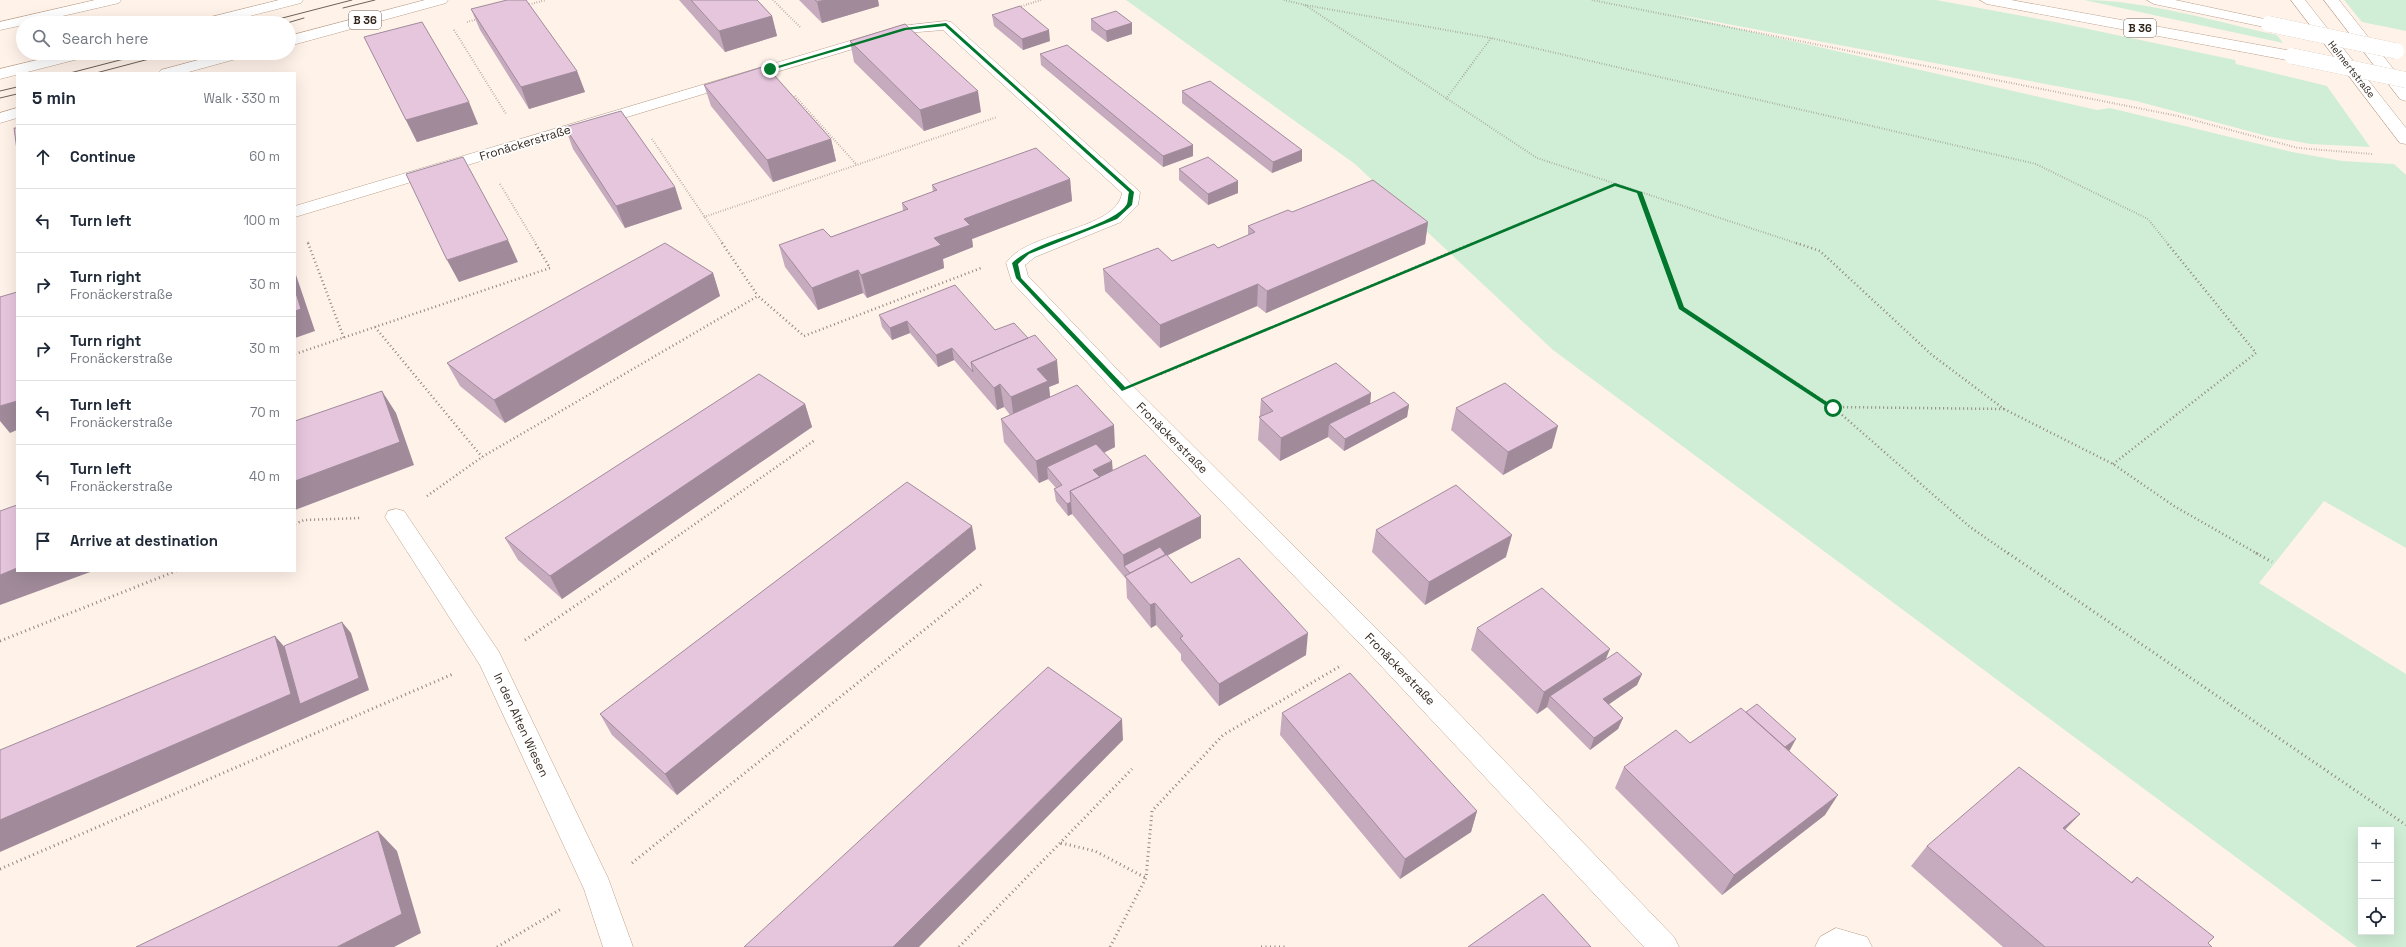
<!DOCTYPE html>
<meta charset="utf-8">
<style>
:root{--surface:#fff;--page:#f2f2f3;--text:#1f2937;--muted:#747a83;--line:#e0e1e3}
body{margin:0;font-family:"Space Grotesk",sans-serif;background:var(--page);color:var(--text)}
.controls{position:absolute;right:12px;bottom:12px;display:grid;overflow:hidden;border-radius:0px;box-shadow:0 4px 16px #0002}
.controls button{width:36px;height:36px;display:grid;place-items:center;padding:0;border:0;border-bottom:1px solid var(--line);background:var(--surface);color:var(--text);font:20px sans-serif}
.stop{position:absolute;width:12px;height:12px;margin:-9px;border:3px solid #00772d;border-radius:50%;background:#fff}
.stop.end{background:#00772d;border-color:#fff;box-shadow:0 1px 4px #0008}
.list{margin:0;padding:0;list-style:none}
h2{display:flex;justify-content:space-between;align-items:center;height:52px;margin:0;padding:0 16px;font-size:17px}
h2 small{font-size:13px;font-weight:400;color:var(--muted)}
.list li{display:grid;grid-template-columns:26px 1fr auto;gap:12px;align-items:center;box-sizing:border-box;height:64px;padding:0 16px;border-top:1px solid var(--line)}
.list b{display:block;font-size:15px;white-space:nowrap}
.list p{margin:0;font-size:13px;white-space:nowrap;color:var(--muted)}
.list em{font-size:13px;font-style:normal;color:var(--muted)}
.icon{flex:none;width:22px;height:22px;fill:none;stroke:currentColor;stroke-width:2;stroke-linecap:round;stroke-linejoin:round}
.map{position:relative;flex:none;width:2406px;height:947px;overflow:hidden}
.search{position:absolute;background:var(--surface);box-shadow:0 4px 16px #0002;left:16px;top:16px;width:280px;height:44px;display:flex;align-items:center;gap:10px;box-sizing:border-box;padding:0 14px;border-radius:22px;color:var(--muted);font-size:15px}
.panel{position:absolute;background:var(--surface);box-shadow:0 4px 16px #0002;left:16px;top:72px;width:280px;height:500px;border-radius:0px}
.map>svg:first-child{display:block}
</style>
<div class="map">
<svg width="2406" height="947" viewBox="0 0 2406 947">
<rect width="100%" height="100%" fill="#fff2e9"/>
<path fill="#d0eed6" fill-rule="evenodd" d="M1126,0h810l119,22 180,38 1,4 91,22 43,61 -60,-3 -43,-8 -131,-35 -467,-88 428,97 13,-2 182,44 50,9 52,3 12,11v373l-82,-47 -65,82 147,91v273h-49l-804,-597 -198,-186zM2361,830h30v102h-30z
M2084,0c61,0 133,22 193,35l6,8z
M2344,0h62v31l-44,-9z"/>
<g fill="none" stroke-linecap="round" stroke-linejoin="round">
<g stroke="#bda18b" stroke-width="1">
<path id="street" d="M95,0h26l-2,3 -87,20h-9v2l-23,5v-8z
M946,21l5,1 189,170 -2,13 -17,17 -86,35 -10,8 3,11 104,109 254,253 288,299 5,10h-35l-276,-295 -250,-257 -106,-113 -6,-19c21,-32 110,-32 116,-70l-179,-163 -37,3 -611,184v-11l605,-180z
M396,509l8,2 95,141 109,226 25,69h-30l-19,-58 -104,-224 -95,-148 3,-6z
M1836,928l31,9 5,10h-57l5,-10z"/>
</g>
<g stroke="#bda18b" stroke-width="1">
<path id="secondary" d="M2291,0h14l101,128v16l-6,-1z
M2324,0h15l67,85v16l-6,-2z"/>
</g>
<g stroke="#bda18b" stroke-width="1">
<path id="highway" d="M279,0h24l-2,3 -79,20h-25l2,-3z
M425,0h23l-2,3 -157,43v-10z
M1980,0h31l281,51 8,5 -8,5 -305,-57z
M2147,0h28l94,20 7,4 -7,4 -115,-24z
M66,53h27l-3,3 -90,23v-10z
M224,53h26l-3,3 -62,17h-26l2,-3z
M17,108v10l-17,5v-10z"/>
</g>
<path stroke="#91857c" stroke-width="2" stroke-dasharray="0.5 2" stroke-linecap="butt" d="M773,0l27,27
M1284,0l21,5 232,153 262,86
M1592,0l586,116 120,32 74,6
M527,5l19,-5
M1305,5l186,33 545,126 112,55 20,25
M1019,7l22,-7
M467,22l11,-3
M454,30l52,84
M795,96l62,69
M1446,99l45,-61
M652,139l71,105
M500,184l36,60
M1639,193l19,51
M704,217l293,-100
M308,242l1,2
M1471,244l143,-60"/>
<path stroke="#91857c" stroke-width="2.5" stroke-dasharray="1 3" stroke-linecap="butt" d="M308,243l36,95
M722,243l36,53
M1658,243l24,65 151,99 171,2
M1796,243l24,8 112,104 72,54 109,55 61,42 84,48
M375,327l107,130
M295,354l255,-86 -15,-25
M1161,374l312,-131
M1833,407l137,120 39,27
M2113,464l143,-111 -89,-110
M427,496l55,-39 276,-161 46,40 177,-68
M295,524l9,-4 57,-2
M652,554l163,-114"/>
<path stroke="#91857c" stroke-width="3" stroke-dasharray="1 3.5" stroke-linecap="butt" d="M2008,553l398,272
M2256,553l16,9
M525,640l128,-87
M0,641l176,-70
M1061,843l34,8 51,27
M632,863l351,-280
M0,869l453,-195
M497,947l64,-38
M959,947l173,-178
M1110,947l36,-69 6,-67 71,-76 119,-70
M1261,947h25"/>
<use href="#street" fill="#fff" fill-rule="evenodd"/>
<use href="#secondary" fill="#fff" fill-rule="evenodd"/>
<use href="#highway" fill="#fff" fill-rule="evenodd"/>
<path stroke="#6d6158" stroke-width="1" d="M343,8l32,-8
M263,23l89,-23
M287,23l17,-5
M70,73l77,-20
M96,73l76,-20
M0,91l17,-4
M0,98l17,-4"/>
<g stroke="#bda18b" stroke-width="16" stroke-linecap="butt">
<path id="highway-bridge" d="M2269,24l127,27
M2292,56l114,24"/>
</g>
<use href="#highway-bridge" stroke="#fff" stroke-width="16"/>
</g>
<path fill="#c6aabe" d="M679,0h78l15,16 5,20 -52,16z
M799,0h79l1,6 -57,17z
M471,9l106,62 8,21 -56,17 -49,-79z
M992,15l58,26 -27,9 -29,-24z
M1091,19l41,4v11l-25,8 -16,-12z
M364,37l114,87 -61,18z
M850,41l131,71 -57,19 -70,-69z
M1040,54l153,91v11l-30,11 -122,-102z
M704,85l127,54 5,22 -63,21 -62,-76z
M1182,91l120,59v11l-30,12 -90,-70z
M565,127l110,60 7,22 -57,19 -52,-79z
M1179,169l59,12v12l-30,12 -29,-25z
M1070,179l2,22 -100,38 1,8 -30,12 1,9 -77,30 -4,-5 -45,17 -33,-43 -6,-22 52,-8 72,-26 -1,-8 31,-11 -1,-7z
M1292,212l136,10 -3,22 -159,69 -9,-7 -97,42 -55,-57 -2,-22 69,-8 46,-13 30,-13v-9z
M713,273l7,23 -215,127 -45,-37 -13,-23z
M879,315l116,15 64,53 -10,4 1,10 65,50 -11,6 8,17 89,46v22l-34,18 24,27 115,72 -87,51 -38,-46v-6l-25,-29 -5,3 -24,-30 -1,-19 -54,-65 -4,2 -12,-15 -2,-12 2,-1 -8,-9 -9,4 -35,-41 -3,-23 9,-4 -6,-8 -7,3 -43,-50 -16,7 -28,-34 -18,7 -10,-13z
M1371,393l-1,11 39,1 -2,12 -63,34 -16,-14 -48,24 -22,-21 3,-41z
M805,404l7,23 -250,172 -44,-39 -13,-22z
M1456,408l96,40 -49,27 -52,-45z
M1376,530l130,27 -81,48 -53,-53z
M976,549l-299,246 -65,-60 -12,-21z
M1477,628l129,31 36,15 -5,11 -28,19 14,14 -5,11 -28,21 -43,-43 -10,7 -66,-64z
M1282,713l195,98 -6,21 -71,47 -120,-144z
M1690,743l100,7h-1l36,65 -103,80 -107,-107 9,-21z
M2080,814l-15,16 66,52 6,-5 75,70h-209l-92,-81 16,-20z"/>
<path fill="#a18b9b" d="M825,0h53l1,6 -57,17 -5,-21z
M772,16l5,20 -52,16 -6,-21z
M1132,23v11l-25,8 -1,-11z
M1049,30l1,11 -27,9 -1,-11z
M577,71l8,21 -56,17 -8,-22z
M978,91l3,21 -57,19 -4,-21z
M469,102l9,22 -61,18 -11,-22z
M831,139l5,22 -63,21 -6,-22z
M1193,145v11l-30,11v-11z
M1302,150v11l-30,12 1,-11z
M1070,179l2,22 -100,38 1,8 -30,12 1,9 -77,30 -6,-23 73,-37 30,-19z
M1238,181v12l-30,12v-11z
M675,187l7,22 -57,19 -9,-22z
M1428,222l-3,22 -159,69 1,-22z
M508,240l10,22 -59,20 -12,-22z
M858,270l5,23 -45,17 -6,-22z
M295,272l20,59 -20,7z
M713,273l7,23 -215,127 -11,-23z
M1258,284l-1,22 -97,42v-23z
M907,321l3,12 -18,7 -2,-12z
M952,348l2,12 -16,7 -2,-12z
M1057,360l2,23 -10,4 2,17 -37,16 -3,-23 26,-28z
M1000,384l4,23 -7,3 -3,-22z
M382,391l14,22 18,52 -119,45v-29z
M1371,393l-2,23 -40,8 -1,13 -48,24 1,-23z
M17,401v29l-7,3 -10,-12v-15z
M805,404l7,23 -250,172 -12,-23z
M1409,405l-2,12 -63,34 1,-12z
M1114,425l1,22 -60,29 -8,-9 1,12 -9,4 -3,-22z
M1558,426l-6,22 -49,27 5,-23z
M1112,461l1,12 -19,9 -1,-12z
M1071,502l1,12 -4,2 -1,-12z
M1201,516v22l-70,36 -7,-8 -1,-11z
M972,526l4,23 -299,246 -12,-21z
M1512,535l-6,22 -81,48 4,-23z
M17,568v3h76l-93,34v-30z
M1155,603l1,22 -5,3 -1,-23z
M342,622l9,11 18,57 -369,162v-32l275,-184 19,22z
M1308,633l-2,22 -87,51v-22z
M1610,649l-9,22 -51,25 -3,11 -10,7 7,-22z
M1642,674l-5,11 -38,26 4,-12z
M1623,718l-5,11 -28,21 4,-12z
M1122,719l1,21 -204,207h-26z
M1796,739l-6,11 -18,13 6,-12z
M1838,795l-13,20 -103,80 12,-20z
M1477,811l-6,21 -71,47 5,-20z
M2080,814l-20,20 3,-6z
M378,831l19,20 24,82 -27,14h-57z"/>
<path fill="#e6c6dd" stroke="#a18b9b" d="M507,0h19l51,71 -56,16 -50,-78z
M691,0h66l15,16 -53,15z
M815,0h10l-8,2z
M1020,6l29,24 -27,9 -30,-24z
M1116,11l16,12 -26,8 -15,-12z
M422,22l47,80 -63,18 -42,-83z
M905,24l73,67 -58,19 -70,-69z
M1067,45l126,100 -30,11 -123,-102z
M766,66l65,73 -64,21 -63,-75z
M1210,81l92,69 -29,12 -91,-71z
M621,111l54,76 -59,19 -51,-79z
M14,128h3v22z
M1036,148l34,31 -106,40 6,6 -36,13 7,7 -80,30 -3,-5 -46,18 -33,-43 44,-16 8,8 77,-28 -6,-6 35,-13 -5,-5z
M463,157l45,83 -61,20 -41,-86z
M1208,157l30,24 -30,13 -29,-25z
M1373,180l55,42 -161,69 -9,-7 -98,41 -57,-56 55,-21 14,13 42,-17 4,4 37,-16 -7,-6 40,-16 4,2z
M665,243l48,30 -219,127 -47,-37z
M955,285l40,45 19,-7 14,15 -57,24 2,10 -21,-24 -16,7 -29,-34 -17,7 -11,-13z
M295,290l6,19 -6,2z
M17,292v109l-17,5v-109z
M1035,335l22,25 -20,9 11,12 -37,16 -11,-13 -6,4 -23,-26z
M1336,363l35,30 -90,45 -22,-21 14,-6 -12,-12z
M759,374l46,30 -255,172 -45,-38z
M1505,383l53,43 -50,26 -52,-44z
M1077,385l37,40 -78,36 -35,-42z
M382,391l18,51 -105,39v-60z
M1394,392l15,13 -64,34 -16,-15z
M1096,444l16,17 -19,9 7,7 -30,14 1,11 -4,2 -13,-15 8,-4 -15,-18z
M1145,455l56,61 -78,39 -53,-64z
M907,482l65,44 -307,248 -65,-60z
M1456,485l56,50 -83,47 -53,-52z
M17,505v63l-17,7v-64z
M1160,547l6,8 -36,18 -6,-7z
M1166,554l25,29 48,-25 69,75 -89,51 -39,-46 3,-2 -28,-33 -5,2 -25,-29z
M1542,588l68,61 -66,43 -67,-64z
M342,622l17,56 -59,26 -16,-58z
M275,636l16,58 -291,126v-70z
M1617,652l25,22 -39,25 20,19 -29,20 -44,-42z
M1048,667l74,52 -229,228h-149z
M1350,673l127,138 -72,48 -123,-146z
M1757,704l39,35 -11,8 -39,-35z
M1741,708l97,87 -104,80 -110,-108 52,-37 14,13z
M2019,767l61,47 -17,14 69,55 5,-6 77,60 -6,6 4,4h-167l-118,-101z
M378,831l24,83 -65,33h-201z
M1543,894l48,53h-123z"/>
<path fill="#00772d" d="M946,23l188,169 -2,13 -15,14 -88,35 -11,10 3,14 104,109 490,-204 27,9 42,115 152,101 -5,1 -152,-100 -42,-116 -22,-7 -493,205 -106,-113 -4,-15c24,-24 102,-36 115,-59 1,-3 1,-9 2,-12l-184,-166 -39,4 -134,40 -4,-1 136,-41z"/>
<g text-anchor="middle" stroke-width="3.5" stroke-linejoin="round" paint-order="stroke">
<g font-size="10" fill="#31261d" stroke="#fff">
<text transform="translate(2352 69) rotate(52)" y="4">Helmertstraße</text>
</g>
<g fill="#fff" stroke="#6f6761" stroke-width="1">
<rect x="349" y="11" width="32" height="18" rx="3"/>
<rect x="2124" y="19" width="32" height="18" rx="3"/>
</g>
<g font-size="11" font-weight="bold" fill="#31261d">
<text x="365" y="24">B 36</text>
<text x="2140" y="32">B 36</text>
</g>
<g font-size="12" fill="#31261d" stroke="#fff">
<text transform="translate(525 143) rotate(-17)" y="4">Fronäckerstraße</text>
<text transform="translate(1172 438) rotate(45)" y="4">Fronäckerstraße</text>
<text transform="translate(1400 669) rotate(46)" y="4">Fronäckerstraße</text>
<text transform="translate(521 725) rotate(65)" y="4">In den Alten Wiesen</text>
</g>
</g>
</svg>
<div class="controls">
<button>+</button>
<button>−</button>
<button><svg class="icon" aria-label="locate" viewBox="0 0 24 24"><circle cx="12" cy="12" r="6"/><path d="M12 2v4M12 18v4M2 12h4M18 12h4"/></svg></button>
</div>
<div class="stop" style="left:1833px;top:408px"></div>
<div class="stop end" style="left:770px;top:69px"></div>
<div class="search"><svg class="icon" aria-label="search" viewBox="0 0 24 24"><circle cx="10" cy="10" r="6"/><path d="M15 15l6 6"/></svg>Search here</div>
<section class="panel">
<h2>5 min<small>Walk · 330 m</small></h2>
<ul class="list">
<li><svg class="icon" aria-label="ahead" viewBox="0 0 24 24"><path d="M12 20V5M6 11l6-6 6 6"/></svg><div><b>Continue</b></div><em>60 m</em></li>
<li><svg class="icon" aria-label="left" viewBox="0 0 24 24"><path d="M17 20v-9H6M10 6l-5 5 5 5"/></svg><div><b>Turn left</b></div><em>100 m</em></li>
<li><svg class="icon" aria-label="right" viewBox="0 0 24 24"><path d="M7 20v-9h11M14 6l5 5-5 5"/></svg><div><b>Turn right</b><p>Fronäckerstraße</p></div><em>30 m</em></li>
<li><svg class="icon" aria-label="right" viewBox="0 0 24 24"><path d="M7 20v-9h11M14 6l5 5-5 5"/></svg><div><b>Turn right</b><p>Fronäckerstraße</p></div><em>30 m</em></li>
<li><svg class="icon" aria-label="left" viewBox="0 0 24 24"><path d="M17 20v-9H6M10 6l-5 5 5 5"/></svg><div><b>Turn left</b><p>Fronäckerstraße</p></div><em>70 m</em></li>
<li><svg class="icon" aria-label="left" viewBox="0 0 24 24"><path d="M17 20v-9H6M10 6l-5 5 5 5"/></svg><div><b>Turn left</b><p>Fronäckerstraße</p></div><em>40 m</em></li>
<li><svg class="icon" aria-label="arrive" viewBox="0 0 24 24"><path d="M6 21V4h12l-3 4 3 4H6"/></svg><div><b>Arrive at destination</b></div></li>
</ul>
</section>
</div>
